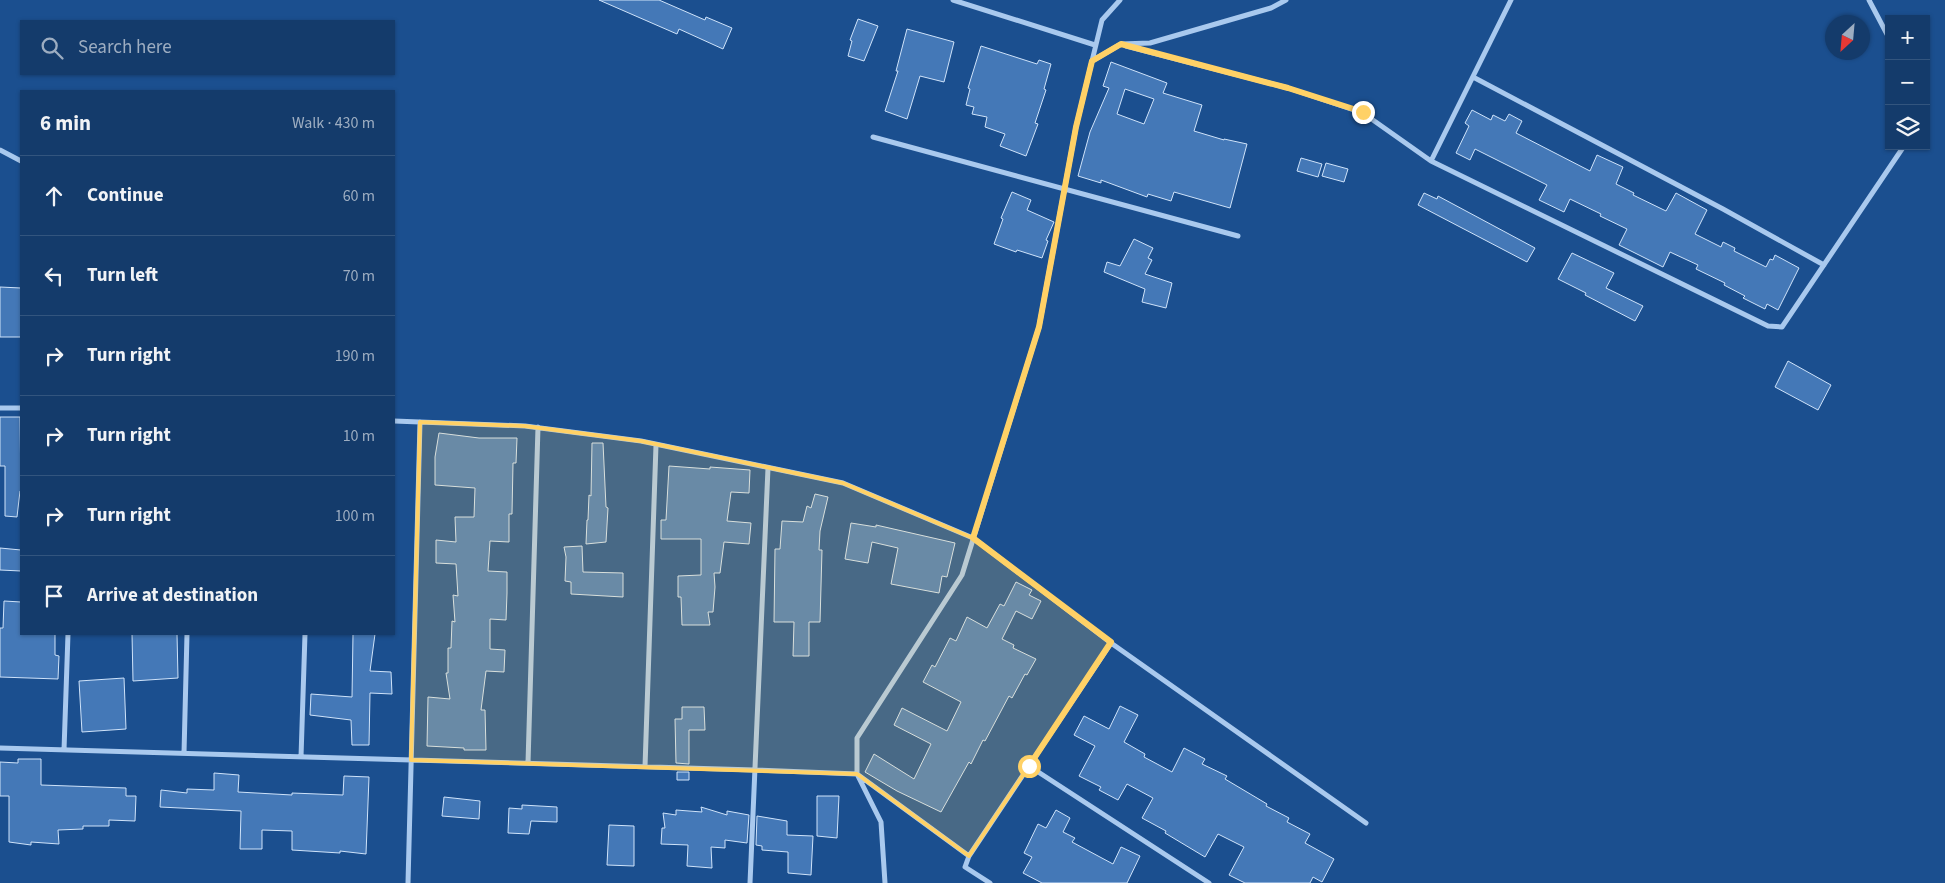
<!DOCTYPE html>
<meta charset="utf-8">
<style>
:root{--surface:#143b6b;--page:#214673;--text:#f1f3f6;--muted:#9dadc1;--line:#33557e}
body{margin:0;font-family:"Source Sans 3",sans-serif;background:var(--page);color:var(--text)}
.controls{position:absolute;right:15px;top:15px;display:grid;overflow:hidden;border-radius:0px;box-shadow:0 1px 4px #0004}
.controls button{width:45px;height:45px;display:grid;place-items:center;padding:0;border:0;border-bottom:1px solid var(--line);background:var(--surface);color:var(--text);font:25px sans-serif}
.compass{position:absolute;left:1825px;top:15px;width:45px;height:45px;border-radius:50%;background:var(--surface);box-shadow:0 1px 4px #0004;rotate:206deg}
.stop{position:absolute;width:15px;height:15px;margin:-11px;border:4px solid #ffd166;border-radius:50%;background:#fff}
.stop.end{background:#ffd166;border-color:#fff;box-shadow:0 1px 5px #0008}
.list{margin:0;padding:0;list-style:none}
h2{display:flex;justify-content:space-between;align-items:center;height:65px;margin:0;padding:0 20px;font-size:21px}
h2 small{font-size:16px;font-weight:400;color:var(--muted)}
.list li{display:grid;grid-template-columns:32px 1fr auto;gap:15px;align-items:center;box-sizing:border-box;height:80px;padding:0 20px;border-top:1px solid var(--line)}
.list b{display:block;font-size:19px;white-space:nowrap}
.list em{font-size:16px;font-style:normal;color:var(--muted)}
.icon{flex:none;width:28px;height:28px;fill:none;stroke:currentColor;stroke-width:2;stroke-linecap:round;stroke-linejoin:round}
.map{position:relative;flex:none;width:1945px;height:883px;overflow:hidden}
.search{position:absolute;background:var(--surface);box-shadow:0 1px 4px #0004;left:20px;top:20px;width:375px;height:55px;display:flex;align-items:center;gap:12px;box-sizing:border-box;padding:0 18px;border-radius:0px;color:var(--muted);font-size:19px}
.panel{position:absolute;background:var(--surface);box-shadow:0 1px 4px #0004;left:20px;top:90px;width:375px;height:545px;border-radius:0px}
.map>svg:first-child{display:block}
</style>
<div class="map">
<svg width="1945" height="883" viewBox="0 0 1945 883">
<rect width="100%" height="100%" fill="#1b4f8f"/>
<path fill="#4478b7" stroke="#cfe3fa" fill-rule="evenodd" d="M599,0h60l46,20 1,-3 26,11 -9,21 -44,-20 -2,5z
M858,19l20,7 -14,35 -16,-5 4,-15 -2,-1z
M907,29l47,13 -10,40 -24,-6 -13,43 -22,-8 13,-40h-2z
M981,46l56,18 2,-4 12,4 -7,25 2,1 -11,33 3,1 -12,32 -26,-10 5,-12 -20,-7 2,-10 -15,-3 2,-7 -8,-2 4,-16 -2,-1z
M1111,62l56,21 -4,10 39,12 -8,26 30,9v-1l23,5 -17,64 -56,-16 -3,9 -23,-7 -1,3 -46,-17v3l-23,-7 12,-44 19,-44 -6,-2zM1125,89l29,10 -10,25 -27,-10z
M1472,110l19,10 2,-5 12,6 4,-7 13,7 -6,12 74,38 7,-16 26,12 -7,17 18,9 -1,2 33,16 10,-18 31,17 -12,24 26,13 2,-5 12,6 -1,3 32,16 4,-8 3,1 2,-5 24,13 -21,42 -11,-6 -2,5 -22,-11 2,-2 -21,-11 1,-2 -29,-14 2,-4 -28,-13 -7,15 -44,-22 8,-16 -27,-13 1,-2 -31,-15 -6,13 -25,-12 8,-15 -72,-36 -5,11 -14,-7 13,-27 -4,-3z
M1301,158l21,6 -4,13 -21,-6z
M1326,163l22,6 -4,13 -22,-6z
M1012,192l19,8 -4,10 27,12 -8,18 2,1 -6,17 -25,-8 -1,2 -22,-8 9,-25 -2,-1z
M1424,193l13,6 1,-3 97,52 -8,14 -109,-57z
M1134,239l19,9 -5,10 4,2 -7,14 27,9 -6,25 -24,-6 3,-13 -41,-17 3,-10 13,4z
M1572,253l42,20 -8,15 37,18 -8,15 -50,-26 1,-2 -28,-14z
M0,287l21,1v49h-21z
M1788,361l43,24 -13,25 -43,-23z
M0,417h20l1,74h-1l-3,26 -12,-1v-50h-5z
M439,433l40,5h38l-1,25h-3l-1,51h-3v28l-19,-1 -2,30 19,1v21l-1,27 -16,-1v30l15,1 -1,22 -18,-1 -5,39h4l1,40h-22v-2l-37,-2 1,-49 22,2 -4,-26h2v-25h3l1,-27 3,1 -2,-27 5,1 -2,-32 -20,-1v-23l20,2 -1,-25h19l1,-29 -40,-3v-28z
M592,443h11l3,64 2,1 -2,34 -20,2 1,-24h1l1,-25 2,1z
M669,466l41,3v-2l40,3 -1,23 -18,-1 -4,29 24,2 -2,21 -25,-2 -4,31h-6l1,14 -2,25h-5l2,13h-28l-1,-28h-3v-21l23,-1v-36h-40v-19h5z
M815,494l13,3 -8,34 -1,19h3l-2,72h-11v34h-16l1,-34h-20l1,-73h5l2,-28 21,1 4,-16 4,2z
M851,523l25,4v-2l79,18 -8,34 -5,-1 -3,17 -48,-9 7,-36 -26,-6 -4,21 -23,-4z
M582,546l1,26 40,1v24l-52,-3v-12l-6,-1 1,-24 -2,-10z
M0,548l21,2v21l-21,-1z
M1016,582l16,8 -3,5 12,6 -9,18 -16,-8 -14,28 12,6 -1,3 23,11 -9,16 -2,-1 -13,24 -3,-2 -24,45 -2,-1 -12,24 -2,-2 -28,50 -44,-21 -32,-19 9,-18 40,25 17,-35 -37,-19 8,-17 45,23 14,-29 -38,-20 9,-17 3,2 15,-29 6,3 11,-24 20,11 13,-24 4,2z
M4,601l17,1v32h34v21l4,1 -1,23 -58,-2v-49h3z
M132,634h45l1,44 -45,3z
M353,634h22l-5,37 21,1 1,22 -22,-1 -1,52h-17l-1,-25 -41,-5 1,-21 41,3z
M124,678l2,51 -44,3 -3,-51z
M1120,706l18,9 -14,27 21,12 -1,3 28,15 12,-24 21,11 -3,5 25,12 -2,3 42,25 -1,2 23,12 -2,4 23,12 -5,9 29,16 -12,23 -9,-5 -3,6h-65l-16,-8 15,-28 -26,-13 -13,23 -40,-24 1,-2 -24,-13 11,-20 -26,-14 -9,16 -19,-10 2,-3 -22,-11 16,-30 -21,-11 10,-19 25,13z
M682,707h22l1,23h-16v34l-13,-1 -1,-44h7z
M18,759h23v26l85,3v8h10l-1,25 -26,-1v6h-26v3l-25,1 1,14 -28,-2v3l-22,-3v-46h-9v-34l18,1z
M677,772h12v8h-12z
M214,773l25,2 -1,17 54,3v-2l51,2 1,-19 25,1 -3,77 -26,-3v2l-48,-3v-19l-30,-1v19h-22l1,-38 -81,-4 1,-17 26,3v-4l27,1z
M817,796h22l-2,42 -20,-2z
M444,797l36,4 -1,18 -37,-3z
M522,805l35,2v15l-26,-1 -2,13 -21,-1 1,-25 13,1z
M701,807l26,8v-4l22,4 -2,28 -22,-3v8l-14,-1 1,21 -25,-2 1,-21 -27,-1 1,-16h3l-2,-15 13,2v-5l26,2z
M1056,810l14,8 -7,14 12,6 -3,4 41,22 8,-17 19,9 -13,27h-85l-19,-10 9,-16 -8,-4 14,-29 8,4z
M757,816l30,5v14l26,1 -2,39 -23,-2v-21l-26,-2v-4l-6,-1z
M609,825l25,1v40l-27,-1z"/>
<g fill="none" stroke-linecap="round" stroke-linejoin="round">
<path stroke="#a9c9ee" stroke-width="5" d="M953,0l142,45
M1869,0l20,38
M1126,46l162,42 75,25 68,48 337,165 14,1 122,-181
M1092,61l10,-41 18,-20
M1473,77l250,132 101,56
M873,137l365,99
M0,150l21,11
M1431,161l80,-161
M0,408h21
M394,421l131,5 116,15 202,42 130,55 138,105 255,180
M0,748l755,22 102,4 112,82 -4,11 25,16
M64,750l4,-116
M184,753l3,-119
M301,757l4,-123
M528,763l10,-336
M1029,766l180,117
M645,767l11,-322
M969,856l142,-213
M408,883l12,-461
M750,883l18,-415
M885,883l-4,-61 -24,-48v-36l105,-163 77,-248 37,-200 16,-66 29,-17 29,-1 121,-35 15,-8"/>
</g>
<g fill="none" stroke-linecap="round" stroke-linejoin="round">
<path stroke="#ffd166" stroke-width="6" d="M1029,766l82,-124 -138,-104 66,-211 37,-200 16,-66 29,-17 167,44 75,24"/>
</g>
<path fill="#ffd166" fill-opacity="0.2" stroke="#ffd166" stroke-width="4" stroke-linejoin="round" d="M420,422l105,4 116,15 202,42 130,55 138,105 -142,213 -112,-82 -446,-14z"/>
</svg>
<div class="controls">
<button>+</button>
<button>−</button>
<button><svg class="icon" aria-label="layers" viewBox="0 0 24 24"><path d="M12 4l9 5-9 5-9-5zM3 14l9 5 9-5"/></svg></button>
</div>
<svg class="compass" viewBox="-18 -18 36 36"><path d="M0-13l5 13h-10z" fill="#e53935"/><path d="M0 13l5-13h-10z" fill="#9dadc1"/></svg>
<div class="stop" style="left:1029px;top:766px"></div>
<div class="stop end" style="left:1363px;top:112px"></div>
<div class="search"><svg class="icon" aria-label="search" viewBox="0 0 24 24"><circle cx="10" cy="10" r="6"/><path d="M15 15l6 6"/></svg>Search here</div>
<section class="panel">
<h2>6 min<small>Walk · 430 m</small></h2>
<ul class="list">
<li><svg class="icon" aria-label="ahead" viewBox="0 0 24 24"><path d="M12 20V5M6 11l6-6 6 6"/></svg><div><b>Continue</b></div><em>60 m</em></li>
<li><svg class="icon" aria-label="left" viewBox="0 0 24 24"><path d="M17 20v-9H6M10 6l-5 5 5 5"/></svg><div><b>Turn left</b></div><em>70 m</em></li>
<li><svg class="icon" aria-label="right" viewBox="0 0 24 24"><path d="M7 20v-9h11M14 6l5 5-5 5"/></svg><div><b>Turn right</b></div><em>190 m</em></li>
<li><svg class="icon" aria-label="right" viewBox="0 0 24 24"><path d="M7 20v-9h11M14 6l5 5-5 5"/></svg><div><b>Turn right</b></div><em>10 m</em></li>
<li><svg class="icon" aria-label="right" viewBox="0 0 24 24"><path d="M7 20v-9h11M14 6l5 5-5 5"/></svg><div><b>Turn right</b></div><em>100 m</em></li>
<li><svg class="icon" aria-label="arrive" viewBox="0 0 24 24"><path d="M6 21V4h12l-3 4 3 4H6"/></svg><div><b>Arrive at destination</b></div></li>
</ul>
</section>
</div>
